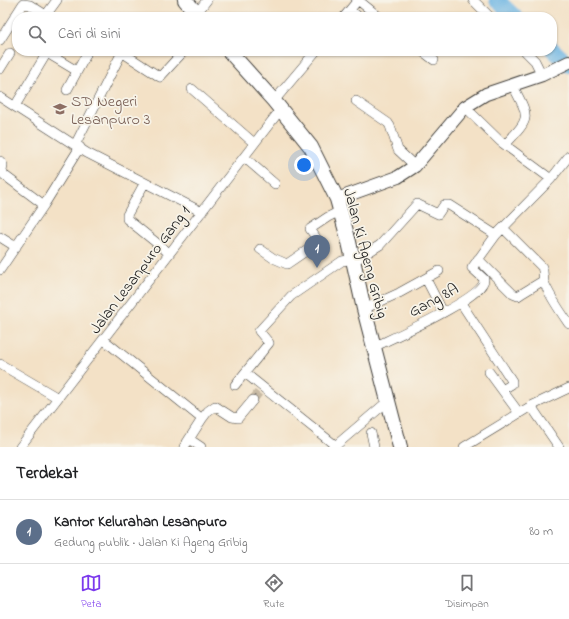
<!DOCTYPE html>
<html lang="id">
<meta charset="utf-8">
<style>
:root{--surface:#fff;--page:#f2f2f2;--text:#202124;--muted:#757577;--line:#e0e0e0;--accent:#7c3aed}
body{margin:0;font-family:"Indie Flower",sans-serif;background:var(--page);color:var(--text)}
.you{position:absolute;left:304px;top:165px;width:14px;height:14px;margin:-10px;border:3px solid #fff;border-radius:50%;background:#1a73e8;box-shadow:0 0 0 6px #1a73e833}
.badge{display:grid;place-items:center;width:26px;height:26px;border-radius:50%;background:var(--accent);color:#fff;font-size:13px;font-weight:700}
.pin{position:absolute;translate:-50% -33px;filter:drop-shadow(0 1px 2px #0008)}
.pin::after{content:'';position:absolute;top:21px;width:14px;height:12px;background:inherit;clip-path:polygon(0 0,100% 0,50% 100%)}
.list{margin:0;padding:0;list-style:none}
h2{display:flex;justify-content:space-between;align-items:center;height:52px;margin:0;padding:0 16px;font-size:17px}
h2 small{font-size:13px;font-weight:400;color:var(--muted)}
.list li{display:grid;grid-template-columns:26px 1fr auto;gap:12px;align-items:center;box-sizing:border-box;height:64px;padding:0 16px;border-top:1px solid var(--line)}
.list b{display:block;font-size:15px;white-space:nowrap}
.list p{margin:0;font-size:13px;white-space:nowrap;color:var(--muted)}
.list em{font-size:13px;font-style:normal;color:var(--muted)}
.icon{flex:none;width:22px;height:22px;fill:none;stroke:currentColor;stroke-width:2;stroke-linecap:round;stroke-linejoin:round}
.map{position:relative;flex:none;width:569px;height:447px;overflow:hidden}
.search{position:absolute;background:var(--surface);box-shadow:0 1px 3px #0004;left:12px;right:12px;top:12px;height:44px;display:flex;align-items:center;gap:10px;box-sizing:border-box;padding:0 14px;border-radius:16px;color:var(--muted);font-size:15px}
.sheet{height:116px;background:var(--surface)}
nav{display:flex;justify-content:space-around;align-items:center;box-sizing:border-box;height:56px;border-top:1px solid var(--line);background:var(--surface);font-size:11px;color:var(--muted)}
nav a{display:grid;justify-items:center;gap:2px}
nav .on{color:var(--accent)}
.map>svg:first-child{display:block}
</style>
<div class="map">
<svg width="569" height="447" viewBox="0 0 569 447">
<rect width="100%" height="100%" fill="#f7f3e8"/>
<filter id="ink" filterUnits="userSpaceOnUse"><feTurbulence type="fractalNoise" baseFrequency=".025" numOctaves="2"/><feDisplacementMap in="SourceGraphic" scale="8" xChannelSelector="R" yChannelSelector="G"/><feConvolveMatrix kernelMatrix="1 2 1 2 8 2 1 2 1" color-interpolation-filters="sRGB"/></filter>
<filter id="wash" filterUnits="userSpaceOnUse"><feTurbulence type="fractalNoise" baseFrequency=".012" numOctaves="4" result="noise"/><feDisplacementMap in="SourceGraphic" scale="16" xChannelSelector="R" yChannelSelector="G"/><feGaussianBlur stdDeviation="0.9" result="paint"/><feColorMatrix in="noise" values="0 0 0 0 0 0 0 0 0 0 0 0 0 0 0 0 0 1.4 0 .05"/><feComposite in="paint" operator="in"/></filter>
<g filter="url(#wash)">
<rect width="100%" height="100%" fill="#f3e1c6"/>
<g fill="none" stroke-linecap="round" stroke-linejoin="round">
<path stroke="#6bb4e3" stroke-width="16" d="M497,0l18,17
M552,49l17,16"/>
</g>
</g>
<g filter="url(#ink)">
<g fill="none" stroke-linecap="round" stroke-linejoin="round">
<path stroke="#c8baa4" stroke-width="9" stroke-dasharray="9 4.5" stroke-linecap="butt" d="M253,400l9,-12"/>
<g stroke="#3c3a36" stroke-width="10">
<path id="street" d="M358,0l21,17
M473,0l17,17
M350,10l9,7
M197,13l10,-13
M46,15l11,-15
M344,17l14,-17
M0,40l23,-36 7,1 19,12
M120,51l40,26 24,-26
M422,51l12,9
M525,51l10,10 7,14
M47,53l30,18
M0,69l10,-16
M192,89l62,54
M67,90l19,-35
M0,97l87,56 115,59
M274,101l42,-50
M356,101l32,22 2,3 8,24 17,16
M15,106l33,-55
M465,107l36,35 50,37
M75,145l47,-93
M505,145c26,-28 25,-26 8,-59
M244,157l31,27
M0,161l3,4 -1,5 2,5 40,30
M144,184l-17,31v4l42,34
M503,228l39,39c2,5 1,10 2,15 6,15 16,29 25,42
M0,237l16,10
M260,249l13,9 14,6 32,-22 -9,-13 18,-12 12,-6
M478,259l35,35 5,2 3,-2 23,-14
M0,270l44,-65 36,-58
M426,279l17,33
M461,303l51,78v3l-10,6
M364,309l35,-16 40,-22
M104,340l98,79 -18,28
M374,347c18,-9 112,-50 110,-68l-12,-11 24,-33
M0,364l58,34
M489,372l30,41
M245,373l91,73
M235,385l34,-42 -10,-12 32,-35 51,-35 17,-3 21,-13 37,-41 21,10 6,-9h5l47,30 55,-56 18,-23
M531,406l28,41
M202,419l6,-8 7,-5 17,11 6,1 15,-18
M371,433l3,14
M189,439l12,8
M20,447l261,-338
M334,447l54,-46
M464,447l67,-41 38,-18"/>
</g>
<g stroke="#3c3a36" stroke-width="14">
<path id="secondary" d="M337,199l61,-22 17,-11 50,-59 21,-13 56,-19 27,-13"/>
</g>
<g stroke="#3c3a36" stroke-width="16">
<path id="primary" d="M185,0l15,17
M229,51l45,50 37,46 26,52 12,43 15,67 36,138"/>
</g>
<use href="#street" stroke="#fff" stroke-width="9"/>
<use href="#secondary" stroke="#fff" stroke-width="12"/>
<use href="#primary" stroke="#fff" stroke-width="14"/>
</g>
</g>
<defs>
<g id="school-bare" transform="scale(1.08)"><path d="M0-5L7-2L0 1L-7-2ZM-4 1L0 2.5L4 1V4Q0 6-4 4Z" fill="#8d6e63" stroke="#f7f3e8" stroke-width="2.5" paint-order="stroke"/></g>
</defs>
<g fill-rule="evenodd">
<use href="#school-bare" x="60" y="109"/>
</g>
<g text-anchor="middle" stroke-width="3.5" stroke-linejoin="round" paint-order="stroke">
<g font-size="16" fill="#785e54" stroke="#f7f3e8" text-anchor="start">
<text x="71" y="106">SD Negeri<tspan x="71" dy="18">Lesanpuro 3</tspan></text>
</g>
<g font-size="16" fill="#1c1c1c" stroke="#f7f3e8">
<text transform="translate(367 253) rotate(75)" y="6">Jalan Ki Ageng Gribig</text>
<text transform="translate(139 269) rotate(-53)" y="6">Jalan Lesanpuro Gang 1</text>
<text transform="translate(433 299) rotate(-28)" y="6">Gang 8A</text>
</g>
</g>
</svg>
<div class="you"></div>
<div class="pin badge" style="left:317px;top:268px;background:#5c6f8a">1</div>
<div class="search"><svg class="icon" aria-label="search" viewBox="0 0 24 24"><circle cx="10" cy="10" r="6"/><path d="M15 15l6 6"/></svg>Cari di sini</div>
</div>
<section class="sheet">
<h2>Terdekat<small></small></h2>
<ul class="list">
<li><span class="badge" style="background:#5c6f8a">1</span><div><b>Kantor Kelurahan Lesanpuro</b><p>Gedung publik · Jalan Ki Ageng Gribig</p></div><em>80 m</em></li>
</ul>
</section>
<nav>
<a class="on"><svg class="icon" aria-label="map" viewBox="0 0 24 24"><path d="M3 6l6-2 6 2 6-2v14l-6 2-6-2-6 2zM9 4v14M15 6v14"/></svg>Peta</a>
<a><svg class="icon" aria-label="directions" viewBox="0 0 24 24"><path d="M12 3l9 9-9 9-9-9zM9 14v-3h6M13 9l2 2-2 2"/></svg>Rute</a>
<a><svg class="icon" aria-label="saved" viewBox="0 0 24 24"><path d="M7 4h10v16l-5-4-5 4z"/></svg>Disimpan</a>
</nav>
